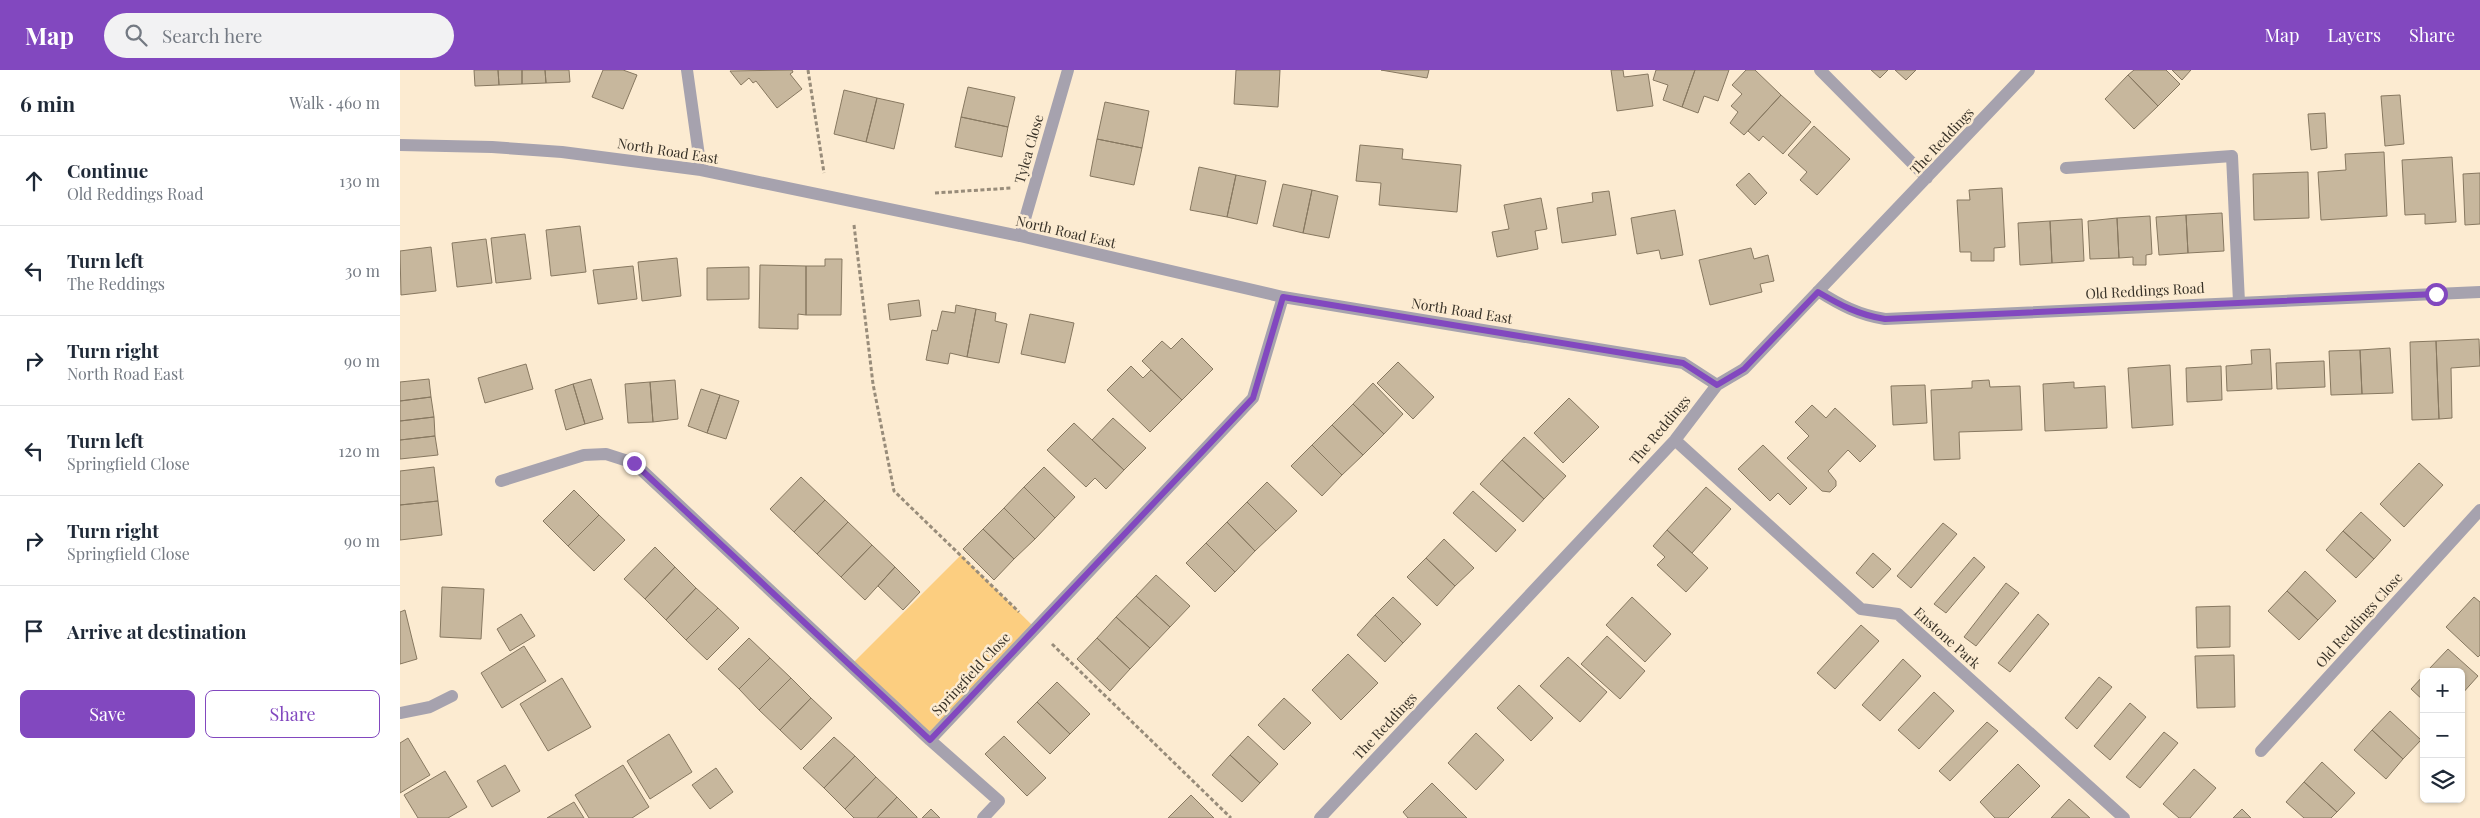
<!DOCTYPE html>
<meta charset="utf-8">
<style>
:root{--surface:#fff;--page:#f2f2f3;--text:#1f2937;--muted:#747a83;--line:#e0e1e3;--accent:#8248bf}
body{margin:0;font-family:"Playfair Display",serif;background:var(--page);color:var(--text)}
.controls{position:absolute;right:15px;bottom:15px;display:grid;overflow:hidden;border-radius:8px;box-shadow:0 1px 4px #0004}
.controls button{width:45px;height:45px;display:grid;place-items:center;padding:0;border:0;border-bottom:1px solid var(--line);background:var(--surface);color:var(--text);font:25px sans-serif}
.stop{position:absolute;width:15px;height:15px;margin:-11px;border:4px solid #8248bf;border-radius:50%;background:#fff}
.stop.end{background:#8248bf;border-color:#fff;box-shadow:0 1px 5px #0008}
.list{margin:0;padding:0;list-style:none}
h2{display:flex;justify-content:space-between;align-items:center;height:65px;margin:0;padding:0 20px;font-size:21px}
h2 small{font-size:16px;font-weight:400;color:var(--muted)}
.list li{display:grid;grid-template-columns:32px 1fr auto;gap:15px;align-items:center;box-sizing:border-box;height:90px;padding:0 20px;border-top:1px solid var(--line)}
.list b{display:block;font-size:19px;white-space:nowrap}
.list p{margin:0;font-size:16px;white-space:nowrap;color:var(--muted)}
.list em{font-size:16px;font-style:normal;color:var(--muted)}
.actions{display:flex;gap:10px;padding:15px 20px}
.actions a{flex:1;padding:11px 0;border:1px solid var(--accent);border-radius:8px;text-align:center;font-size:18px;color:var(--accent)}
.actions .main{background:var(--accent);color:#fff}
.icon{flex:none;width:28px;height:28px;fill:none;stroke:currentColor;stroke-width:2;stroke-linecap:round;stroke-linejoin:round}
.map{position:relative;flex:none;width:2080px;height:748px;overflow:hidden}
header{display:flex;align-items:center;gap:30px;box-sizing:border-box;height:70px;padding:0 25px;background:var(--accent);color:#fff}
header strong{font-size:24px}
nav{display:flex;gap:28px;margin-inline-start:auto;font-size:18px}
.search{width:350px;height:45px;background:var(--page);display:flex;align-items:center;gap:12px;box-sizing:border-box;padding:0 18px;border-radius:28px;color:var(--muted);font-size:19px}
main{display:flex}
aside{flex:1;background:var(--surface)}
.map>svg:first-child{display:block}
</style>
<header>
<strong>Map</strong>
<div class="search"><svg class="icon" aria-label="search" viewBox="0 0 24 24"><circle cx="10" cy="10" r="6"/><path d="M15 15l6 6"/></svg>Search here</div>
<nav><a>Map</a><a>Layers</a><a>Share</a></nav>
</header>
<main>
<aside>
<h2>6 min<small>Walk · 460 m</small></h2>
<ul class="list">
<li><svg class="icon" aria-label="ahead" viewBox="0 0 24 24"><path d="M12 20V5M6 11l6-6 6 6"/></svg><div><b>Continue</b><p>Old Reddings Road</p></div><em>130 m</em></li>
<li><svg class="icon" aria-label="left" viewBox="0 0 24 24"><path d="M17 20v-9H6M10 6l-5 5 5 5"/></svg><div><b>Turn left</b><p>The Reddings</p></div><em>30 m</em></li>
<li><svg class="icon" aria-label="right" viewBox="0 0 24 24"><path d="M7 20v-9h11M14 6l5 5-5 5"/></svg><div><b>Turn right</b><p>North Road East</p></div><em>90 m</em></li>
<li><svg class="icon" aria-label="left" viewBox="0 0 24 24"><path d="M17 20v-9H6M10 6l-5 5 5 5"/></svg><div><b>Turn left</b><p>Springfield Close</p></div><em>120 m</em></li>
<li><svg class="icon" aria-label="right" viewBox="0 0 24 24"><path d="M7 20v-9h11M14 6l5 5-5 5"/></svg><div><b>Turn right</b><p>Springfield Close</p></div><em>90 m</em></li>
<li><svg class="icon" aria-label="arrive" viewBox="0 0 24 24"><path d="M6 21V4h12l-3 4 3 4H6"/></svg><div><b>Arrive at destination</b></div></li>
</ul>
<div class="actions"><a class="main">Save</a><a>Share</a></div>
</aside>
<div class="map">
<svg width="2080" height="748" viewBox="0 0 2080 748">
<rect width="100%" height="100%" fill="#fcebd1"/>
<path fill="#fcce80" d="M561,485l74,73 -105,112 -79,-75z"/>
<path fill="#c7b79d" stroke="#877860" d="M74,0h24l1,15 -24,1z
M98,0h24v14l-23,1z
M122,0h23l1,13 -24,1z
M145,0h24l1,12 -24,1z
M203,0h20l14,5 -14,34 -31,-12z
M392,0l1,2 -3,2 12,15 -25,19 -21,-27 -3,2 -4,-5 -8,7 -11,-14z
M836,0h44l-2,37 -44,-3z
M981,0h48l-2,8z
M1211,0h12l1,7 24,-3 5,32 -36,5z
M1256,0h39l-13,37 -19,-7 5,-15 -15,-5z
M1295,0h34l-11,31 -14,-5 -6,17 -16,-6z
M1346,0h9l26,25 -37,40 -14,-12 8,-11 -7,-6 11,-12 -10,-9z
M1471,0h17l-8,8z
M1495,0h21l-10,10z
M1734,0h32l14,14 -22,22 -30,-31z
M1772,0h19l-9,10z
M1728,5l30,31 -24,23 -29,-30z
M568,17l47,10 -7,30 -47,-10z
M444,20l33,8 -11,44 -32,-8z
M1381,25l30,27 -28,32 -20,-18 -4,5 -11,-10z
M2000,25l4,49 -19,2 -4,-50z
M477,28l27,6 -10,45 -28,-7z
M705,32l44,9 -7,37 -45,-9z
M1925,43l2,35 -16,2 -3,-36z
M561,47l47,10 -6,30 -47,-10z
M1414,56l36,33 -33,36 -17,-15 7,-8 -19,-17z
M697,69l45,9 -8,37 -44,-9z
M960,75l43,4 -1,10 59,6 -4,47 -78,-7 2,-22 -25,-2z
M1984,82l3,64 -66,4 -3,-48 28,-2 -1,-16z
M2052,87l4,65 -31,2v-10l-20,1 -3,-55z
M799,97l37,8 -9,42 -37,-7z
M1908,102l1,46 -55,2 -1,-46z
M1349,103l18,20 -12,12 -19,-20z
M2080,103v51l-15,1 -2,-51z
M836,105l30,6 -9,43 -30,-7z
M883,114l29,6 -9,43 -30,-7z
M1602,118l3,59 -11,1v13h-23v-9h-11l-3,-52h13l-1,-10z
M912,120l26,6 -9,42 -26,-5z
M1209,121l7,44 -54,8 -5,-35 36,-6 -1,-9z
M1141,128l6,31 -12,2 3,18 -41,8 -5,-25 17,-3 -5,-24z
M1275,140l8,45 -22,4 -2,-9 -22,4 -6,-36z
M1822,143l2,38 -36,2 -2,-38z
M1786,145l2,38 -29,2 -3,-38z
M1750,146l2,38 -6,1v10h-13v-8l-14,1 -2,-40z
M1717,148l2,40 -29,1 -2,-38z
M1682,149l2,42 -32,2 -2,-42z
M1650,151l2,42 -32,2 -2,-42z
M180,156l6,46 -35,4 -5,-46z
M125,164l6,45 -35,4 -5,-45z
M86,169l6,44 -35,4 -5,-44z
M31,177l5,44 -35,4 -1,-44z
M1351,178l3,11 14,-4 6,26 -14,3 2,8 -52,13 -11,-45z
M277,188l4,38 -39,5 -4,-39z
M425,189h17l-1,56h-35v-49h19z
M360,195l46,1v49l-8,-1v15l-39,-1z
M233,196l4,33 -39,5 -5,-34z
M349,197v32l-42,1v-32z
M519,230l2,16 -31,4 -2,-16z
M556,235l20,4 -9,48 -17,-4 -2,11 -22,-4 6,-30 5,1 5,-20 13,2z
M576,239l20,4 -1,8 12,3 -8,39 -32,-6z
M630,244l44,9 -9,40 -44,-9z
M782,268l31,31 -31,31 -40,-39 20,-20 9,8z
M2079,269l1,27 -29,2 1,50 -13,1 -3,-78z
M2036,271l3,78 -27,1 -2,-78z
M1990,278l3,45 -31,1 -2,-44z
M1870,279l2,40 -45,2 -1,-25 26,-2 -1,-14z
M1960,280l2,44 -31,1 -2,-44z
M1924,291l1,26 -48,2 -1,-26z
M998,292l36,35 -21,22 -36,-36z
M126,294l7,25 -48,14 -7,-25z
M1770,295l3,60 -41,3 -4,-60z
M731,296l12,12 8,-8 31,30 -32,32 -43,-42z
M1821,296l1,34 -35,2 -1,-34z
M29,309l2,18 -31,4v-19z
M191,309l12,40 -18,5 -12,-40z
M275,310l3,39 -25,3 -3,-40z
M1589,310l1,7 30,-1 2,44 -63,2 1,27 -26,1 -3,-70 41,-2v-7z
M250,312l3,40 -25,1 -3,-39z
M1674,312v6l31,-2 2,42 -62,3 -2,-47z
M973,313l30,31 -19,20 -31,-30z
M173,314l12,40 -19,6 -11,-40z
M1525,315l2,38 -34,2 -2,-39z
M301,319l19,6 -13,38 -19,-7z
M320,325l19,6 -13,38 -19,-6z
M31,327l3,20 -34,4v-20z
M1169,328l30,29 -36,36 -29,-30z
M953,334l31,30 -21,21 -31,-30z
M1412,335l14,13 9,-10 41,38 -16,16 -12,-12 -20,21 8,10v5l-6,6 -8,-1 -35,-33 22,-22 -14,-14z
M34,347l1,19 -35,4v-19z
M713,348l33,30 -22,22 -32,-30z
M674,353l50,47 -18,19 -11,-11 -9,9 -39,-37z
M932,355l31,30 -21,20 -30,-30z
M35,366l3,19 -38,4v-19z
M1124,367l42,39 -22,23 -42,-39z
M912,375l30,30 -20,21 -31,-30z
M1363,375l44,43 -17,17 -12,-12 -8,8 -32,-32z
M1102,390l42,39 -21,23 -43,-38z
M2019,393l24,22 -39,42 -24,-23z
M34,397l4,34 -38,4v-34z
M644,397l31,30 -20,21 -31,-31z
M401,407l24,23 -31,32 -24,-23z
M867,412l30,29 -21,20 -29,-29z
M624,417l31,31 -20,21 -31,-31z
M1306,417l25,22 -39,44 -25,-23z
M174,420l25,25 -31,31 -25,-25z
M1073,421l43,39 -20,22 -43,-39z
M425,430l23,22 -31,32 -23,-22z
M38,431l4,34 -42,5v-35z
M847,432l29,29 -21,20 -28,-29z
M604,438l31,31 -21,20 -31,-30z
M1961,442l30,28 -17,19 -31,-28z
M199,445l26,25 -31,31 -26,-25z
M448,452l24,23 -31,32 -24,-23z
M827,452l28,29 -20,21 -29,-29z
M1543,453l14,11 -46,54 -14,-12z
M583,459l31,30 -20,21 -31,-31z
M1267,460l41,38 -22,24 -29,-27 8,-8 -12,-11z
M1943,461l31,28 -18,19 -30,-28z
M1044,469l30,29 -19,18 -29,-28z
M806,473l29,29 -20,20 -29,-29z
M472,475l23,22 -30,33 -24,-23z
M255,477l20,20 -30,32 -21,-20z
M1473,483l18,16 -18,19 -17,-15z
M1574,487l11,10 -39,46 -12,-9z
M1026,488l29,28 -18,20 -30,-29z
M275,497l21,21 -30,32 -21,-21z
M495,497l25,25 -17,18 -25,-24z
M1905,501l31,30 -18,19 -31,-29z
M756,505l34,31 -20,21 -34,-31z
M1606,513l13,10 -43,53 -12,-9z
M42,517l42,2 -3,50 -41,-2z
M296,518l22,20 -32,32 -20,-20z
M1887,521l31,29 -19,20 -31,-29z
M736,526l34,31 -20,21 -34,-31z
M993,527l28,27 -18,19 -28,-28z
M1232,527l39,37 -26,28 -39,-37z
M2074,527l6,5v53l-2,2 -32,-30z
M1830,536v41l-33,1 -1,-41z
M318,538l21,20 -32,32 -21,-20z
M5,540l12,49 -17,5v-52z
M121,544l14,22 -25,15 -13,-22z
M1638,544l11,10 -39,48 -12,-9z
M975,545l28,28 -18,19 -28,-27z
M716,547l34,31 -20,21 -33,-31z
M1461,555l18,16 -44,48 -18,-16z
M1207,566l38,35 -25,28 -39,-35z
M349,568l21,20 -31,31 -21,-20z
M697,568l33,31 -20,22 -33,-32z
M124,576l22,35 -44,27 -21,-35z
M2048,579l30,27 -17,19v-23h-29l-3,-3z
M948,584l30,29 -37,37 -29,-30z
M1834,585l1,52 -38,1 -2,-52z
M1168,587l39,35 -27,30 -40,-36z
M370,588l21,20 -32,32 -20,-21z
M1503,589l18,17 -41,45 -18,-16z
M2024,605v26l-13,-12z
M1699,607l13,10 -35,42 -12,-11z
M162,608l29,49 -43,24 -28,-47z
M391,608l20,20 -31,32 -21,-20z
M657,612l33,32 -20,20 -33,-32z
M1119,615l34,33 -22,23 -34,-33z
M1534,622l20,19 -35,38 -21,-19z
M411,628l21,20 -31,32 -21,-20z
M884,628l27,25 -27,27 -26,-25z
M637,632l33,32 -20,20 -33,-32z
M1730,633l16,14 -36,43 -16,-14z
M1990,641l31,29 -18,19 -31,-29z
M1587,652l11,9 -48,50 -11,-10z
M1972,660l31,29 -17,20 -32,-29z
M1764,662l14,11 -38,45 -14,-11z
M1076,663l28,27 -28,30 -28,-27z
M269,664l23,38 -42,27 -23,-38z
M604,666l42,42 -19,18 -42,-42z
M848,666l30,28 -18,19 -30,-28z
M434,667l21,19 -31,32 -21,-20z
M8,668l22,37 -30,18v-50z
M830,685l30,28 -18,19 -30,-27z
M455,686l21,21 -31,32 -21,-21z
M1922,692l33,31 -18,19 -33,-30z
M1618,694l22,22 -32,32h-13l-15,-16z
M105,695l15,26 -28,16 -15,-26z
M223,695l26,42 -17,11h-43l-14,-23z
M316,698l17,24 -23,17 -18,-24z
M1794,699l22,19 -26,30h-11l-16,-14z
M45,701l22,36 -19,11h-30l-14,-23z
M476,707l21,20 -20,21h-23l-9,-9z
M1904,712l33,30 -6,6h-27l-18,-16z
M1032,713l35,35h-59l-5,-6z
M791,725l23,23h-46z
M497,727l20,20v1h-40z
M1669,729l21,19h-39z
M174,732l10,16h-37z
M531,739l9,9h-18z
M1842,739l9,9h-18z"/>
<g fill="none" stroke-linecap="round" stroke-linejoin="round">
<path stroke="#988c7a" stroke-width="3" stroke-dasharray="4 2.5" stroke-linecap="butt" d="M408,0l16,103
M535,123l76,-5
M454,155l19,159 21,107 125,121
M652,574l179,174"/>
<path stroke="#a6a2ae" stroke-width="12" d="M287,0l14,100
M1420,0l107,108
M0,75l92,2 70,5 139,18 319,66 263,61 400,66 34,22
M1666,98l166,-12 7,146
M620,166l48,-166
M1418,221c22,14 41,24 67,28l595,-27
M1275,370l186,169 37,5 226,204
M101,411l83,-26 22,-1 28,9 296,277 323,-342 30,-101
M0,643l30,-6 22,-11
M530,670l69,61 -16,17
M1861,681l219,-241
M920,748l355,-378 42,-55 27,-16 285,-299"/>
</g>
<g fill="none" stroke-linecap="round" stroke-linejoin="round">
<path stroke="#8248bf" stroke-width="6" d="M234,393l296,277 323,-342 30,-101 400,66 34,22 27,-16 74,-77c22,13 41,23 67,27l551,-25"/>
</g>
<g text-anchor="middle" stroke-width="5" stroke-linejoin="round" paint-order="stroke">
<g font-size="14" fill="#373127" stroke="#fcebd1">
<text transform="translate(1542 71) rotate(-47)" y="5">The Reddings</text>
<text transform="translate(629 79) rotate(-74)" y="5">Tylea Close</text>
<text transform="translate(268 81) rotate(9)" y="5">North Road East</text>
<text transform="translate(666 162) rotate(13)" y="5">North Road East</text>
<text transform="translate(1745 221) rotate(-3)" y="5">Old Reddings Road</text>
<text transform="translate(1062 241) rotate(9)" y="5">North Road East</text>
<text transform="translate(1260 360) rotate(-50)" y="5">The Reddings</text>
<text transform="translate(1959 550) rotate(-48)" y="5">Old Reddings Close</text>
<text transform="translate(1547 568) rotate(42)" y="5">Enstone Park</text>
<text transform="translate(571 604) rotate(-47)" y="5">Springfield Close</text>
<text transform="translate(985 656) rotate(-47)" y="5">The Reddings</text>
</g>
</g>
</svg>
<div class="controls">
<button>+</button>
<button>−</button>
<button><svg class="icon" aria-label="layers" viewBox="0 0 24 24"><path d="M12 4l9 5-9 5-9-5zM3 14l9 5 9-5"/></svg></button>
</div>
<div class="stop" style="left:2036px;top:224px"></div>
<div class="stop end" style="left:234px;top:393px"></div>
</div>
</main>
